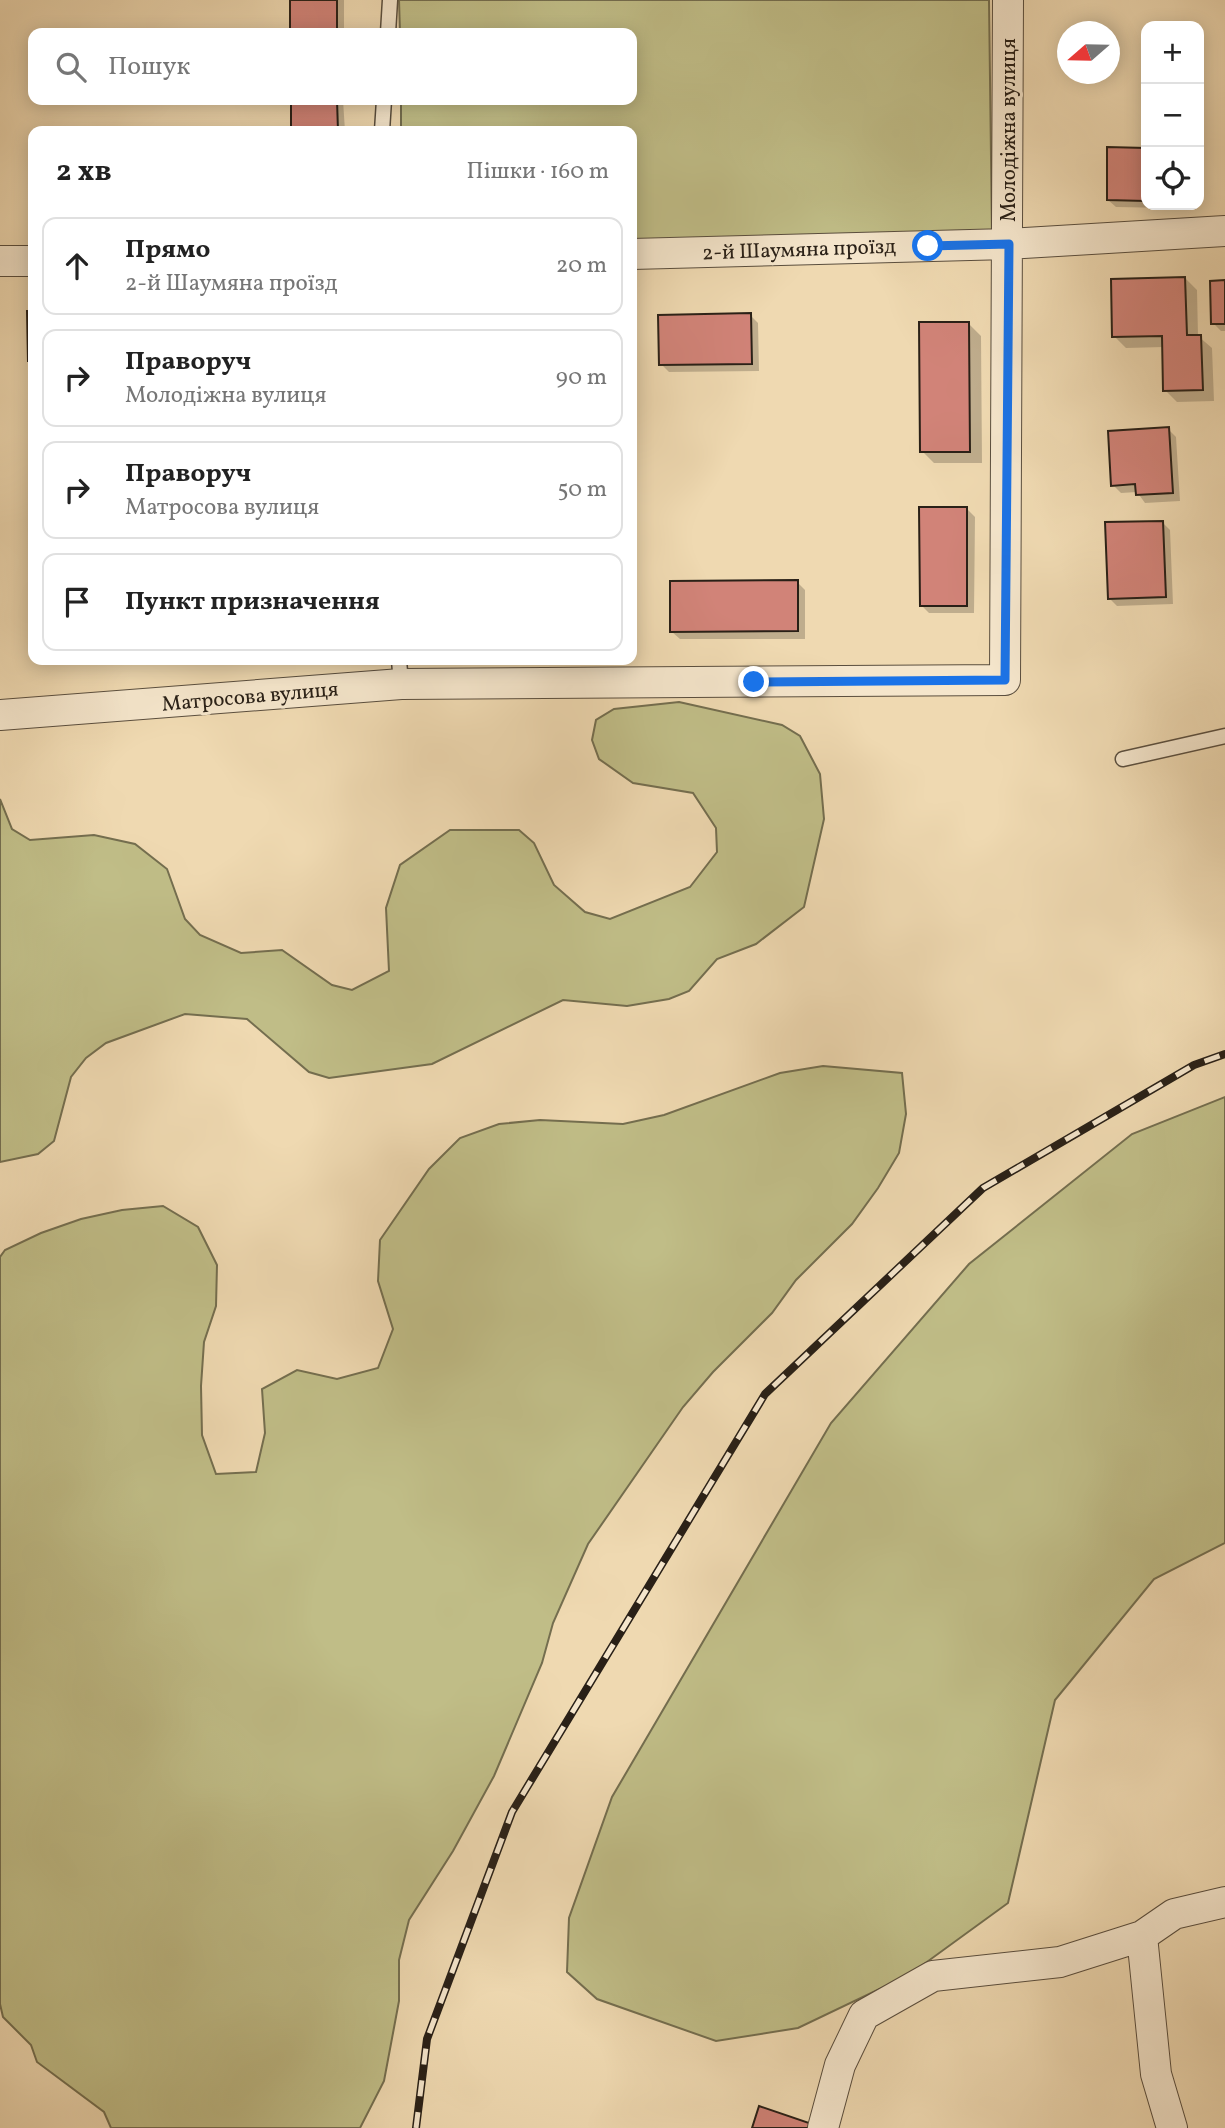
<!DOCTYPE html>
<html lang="uk">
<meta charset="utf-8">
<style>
:root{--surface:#fff;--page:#f6f6f6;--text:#222;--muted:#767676;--line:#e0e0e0}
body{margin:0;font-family:Vollkorn,serif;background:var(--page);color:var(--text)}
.controls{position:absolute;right:21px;top:21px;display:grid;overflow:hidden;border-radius:14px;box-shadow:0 4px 18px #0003}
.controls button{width:63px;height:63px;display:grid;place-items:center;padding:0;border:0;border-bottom:2px solid var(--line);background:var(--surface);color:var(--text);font:35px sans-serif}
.compass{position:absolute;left:1057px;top:21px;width:63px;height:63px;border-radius:50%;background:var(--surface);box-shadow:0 4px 18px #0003;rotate:250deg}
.stop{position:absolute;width:21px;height:21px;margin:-16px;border:5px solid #1a73e8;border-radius:50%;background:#fff}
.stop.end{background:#1a73e8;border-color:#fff;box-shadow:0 2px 7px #0008}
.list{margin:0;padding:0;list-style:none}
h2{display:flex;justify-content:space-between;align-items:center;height:91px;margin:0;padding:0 28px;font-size:30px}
h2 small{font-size:23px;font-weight:400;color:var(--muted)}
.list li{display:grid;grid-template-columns:46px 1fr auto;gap:21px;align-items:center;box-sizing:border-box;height:98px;margin:0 14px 14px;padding:0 14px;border:2px solid var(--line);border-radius:14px}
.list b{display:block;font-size:26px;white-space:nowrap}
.list p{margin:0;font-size:23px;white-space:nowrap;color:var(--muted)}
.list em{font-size:23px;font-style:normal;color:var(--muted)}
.icon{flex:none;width:38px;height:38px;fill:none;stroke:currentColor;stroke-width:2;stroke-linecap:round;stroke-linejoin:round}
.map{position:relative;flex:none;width:1225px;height:2128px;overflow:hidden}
.search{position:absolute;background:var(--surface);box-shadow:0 4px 18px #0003;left:28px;top:28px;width:609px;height:77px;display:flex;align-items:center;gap:18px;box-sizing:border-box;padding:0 24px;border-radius:14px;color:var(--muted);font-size:26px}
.panel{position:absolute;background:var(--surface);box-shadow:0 4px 18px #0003;left:28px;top:126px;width:609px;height:539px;border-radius:14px}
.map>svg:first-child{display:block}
</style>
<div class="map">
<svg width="1225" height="2128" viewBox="0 0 1225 2128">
<rect width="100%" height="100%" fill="#efd9b1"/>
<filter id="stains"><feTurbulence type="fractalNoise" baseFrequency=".00286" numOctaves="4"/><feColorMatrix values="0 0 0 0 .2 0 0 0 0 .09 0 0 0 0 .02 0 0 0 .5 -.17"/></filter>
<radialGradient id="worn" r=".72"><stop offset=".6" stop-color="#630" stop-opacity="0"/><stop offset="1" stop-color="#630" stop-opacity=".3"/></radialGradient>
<path fill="#c0bd87" stroke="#746e4f" stroke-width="2" d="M399,0h590l3,235 -360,5v-109h-231v-31h231v-67h-232z
M679,702l103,23 18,11 20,38 4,45 -20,88 -48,37 -39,15 -28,32 -20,8 -42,7 -64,-6 -131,64 -103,14 -20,-6 -62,-53 -62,-5 -79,29 -20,15 -15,19 -17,64 -16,13 -38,8v-363l12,30 18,11 64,-5 41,9 32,25 18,50 15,16 41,18 41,-3 50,35 20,5 37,-19 -3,-63 14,-43 50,-35h69l15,13 20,42 31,27 25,7 80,-32 27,-35 -1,-24 -23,-35 -60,-10 -34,-24 -7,-19 4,-20 18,-11z
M823,1066l79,7 4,41 -7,39 -21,35 -26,36 -56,56 -24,33 -59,59 -30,35 -95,137 -35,79 -11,40 -48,113 -41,75 -44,69 -10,40v41l-15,80 -24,47h-249l-7,-16 -67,-50 -6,-17 -28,-28 -3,-13v-747l5,-7 36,-17 40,-14 41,-9 41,-4 35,21 19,38 -1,41 -12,36 -3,44 1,49 14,39 40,-2 9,-39 -3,-44 35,-19 40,9 41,-11 15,-39 -15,-48 2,-41 49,-71 31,-31 39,-14 41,-4 83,4 41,-9 116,-42z
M1225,1097v446l-71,36 -99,121 -47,203 -99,72 -111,53 -82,13 -119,-42 -30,-27 2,-54 43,-121 219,-374 138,-159 163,-130z"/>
<path fill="#0003" d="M292,0h52v33h-52z
M292,100h51l2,31h-53z
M1109,149h37v56h24v3l-54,-1 -8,-7z
M1185,278l12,12 1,46 14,12 2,53 -37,1 -12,-12 -1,-43 -38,1 -12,-12z
M1225,282v49h-4l-8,-8z
M750,315l8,8 1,48 -90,1 -8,-8z
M969,324l12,12 1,127h-48l-12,-12z
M1168,429l8,8 4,64 -35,2 -8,-11 -16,1 -8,-8z
M967,509l8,8 -1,96h-45l-8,-8z
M1163,523l7,7 3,74 -56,2 -8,-8z
M797,582l8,8v49h-125l-8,-7z"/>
<path fill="#d18378" stroke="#292017" stroke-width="2" d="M290,0h47v33h-47z
M291,100h46l1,31h-47z
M1107,147l39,1v53l-39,-1z
M1185,277l2,58h14l2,55 -40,1 -1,-55 -50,1 -1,-58z
M1225,280v44h-14l-1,-43z
M27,311h6v50h-5z
M751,313l1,51 -93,1 -1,-50z
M919,322h50l1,130h-50z
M1169,427l4,66 -37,2 -1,-11 -24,2 -3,-55z
M919,507h48v99h-47z
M1163,521l3,76 -58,2 -3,-77z
M798,580v51l-128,1v-51z
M759,2106l53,18 -2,4h-58z"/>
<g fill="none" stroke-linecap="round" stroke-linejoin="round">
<g stroke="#5a4e3e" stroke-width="17">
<path id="service" d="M388,33l2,-33
M382,131l2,-31
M399,660l2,24
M1123,759l102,-23"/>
</g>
<g stroke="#5a4e3e" stroke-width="32">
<path id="minor" d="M632,254l376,-10 217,-13
M0,261h33
M0,715l401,-31 604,-4 3,-680
M823,2128l17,-63 24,-50 69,-39 127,-14 82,-26
M1172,2128l-16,-54 -14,-138 32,-22 51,-12"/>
</g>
<use href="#service" stroke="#f5e6cc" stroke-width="14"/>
<use href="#minor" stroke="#f5e6cc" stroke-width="30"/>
<g stroke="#292017" stroke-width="8">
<path id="rail" d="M416,2128l11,-89 85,-227 253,-418 218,-206 211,-123 31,-11"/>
</g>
<use href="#rail" stroke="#f5e6cc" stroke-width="5" stroke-dasharray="16" stroke-linecap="butt"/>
</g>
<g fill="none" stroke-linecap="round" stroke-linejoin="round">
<path stroke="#1a73e8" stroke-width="9" d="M754,682l251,-2 4,-436 -81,2"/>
</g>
<g text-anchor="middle" stroke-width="6" stroke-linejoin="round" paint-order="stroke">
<g font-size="21" fill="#292017" stroke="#f5e6cc">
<text transform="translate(1008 130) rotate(-90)" y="7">Молодіжна вулиця</text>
<text transform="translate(799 249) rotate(-2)" y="7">2-й Шаумяна проїзд</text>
<text transform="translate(250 696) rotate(-5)" y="7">Матросова вулиця</text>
</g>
</g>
<rect width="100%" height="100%" filter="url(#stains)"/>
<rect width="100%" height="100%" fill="url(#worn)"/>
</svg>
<div class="controls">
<button>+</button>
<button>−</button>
<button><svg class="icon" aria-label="locate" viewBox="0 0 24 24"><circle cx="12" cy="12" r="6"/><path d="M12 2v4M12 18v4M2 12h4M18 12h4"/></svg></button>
</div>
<svg class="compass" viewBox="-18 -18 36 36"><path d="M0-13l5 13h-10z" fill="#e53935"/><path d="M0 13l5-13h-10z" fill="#767676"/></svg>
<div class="stop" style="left:928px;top:246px"></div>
<div class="stop end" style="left:754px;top:682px"></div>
<div class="search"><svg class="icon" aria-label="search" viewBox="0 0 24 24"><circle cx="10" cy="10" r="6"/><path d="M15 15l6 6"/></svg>Пошук</div>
<section class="panel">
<h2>2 хв<small>Пішки · 160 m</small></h2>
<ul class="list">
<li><svg class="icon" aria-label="ahead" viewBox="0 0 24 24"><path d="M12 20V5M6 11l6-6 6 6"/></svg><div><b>Прямо</b><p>2-й Шаумяна проїзд</p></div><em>20 m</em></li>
<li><svg class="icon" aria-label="right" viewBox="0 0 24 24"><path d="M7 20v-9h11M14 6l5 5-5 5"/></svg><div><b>Праворуч</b><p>Молодіжна вулиця</p></div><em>90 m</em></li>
<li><svg class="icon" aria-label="right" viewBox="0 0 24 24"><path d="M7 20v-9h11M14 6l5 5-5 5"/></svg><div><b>Праворуч</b><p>Матросова вулиця</p></div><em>50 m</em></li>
<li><svg class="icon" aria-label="arrive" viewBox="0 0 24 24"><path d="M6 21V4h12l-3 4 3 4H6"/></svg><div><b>Пункт призначення</b></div></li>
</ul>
</section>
</div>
